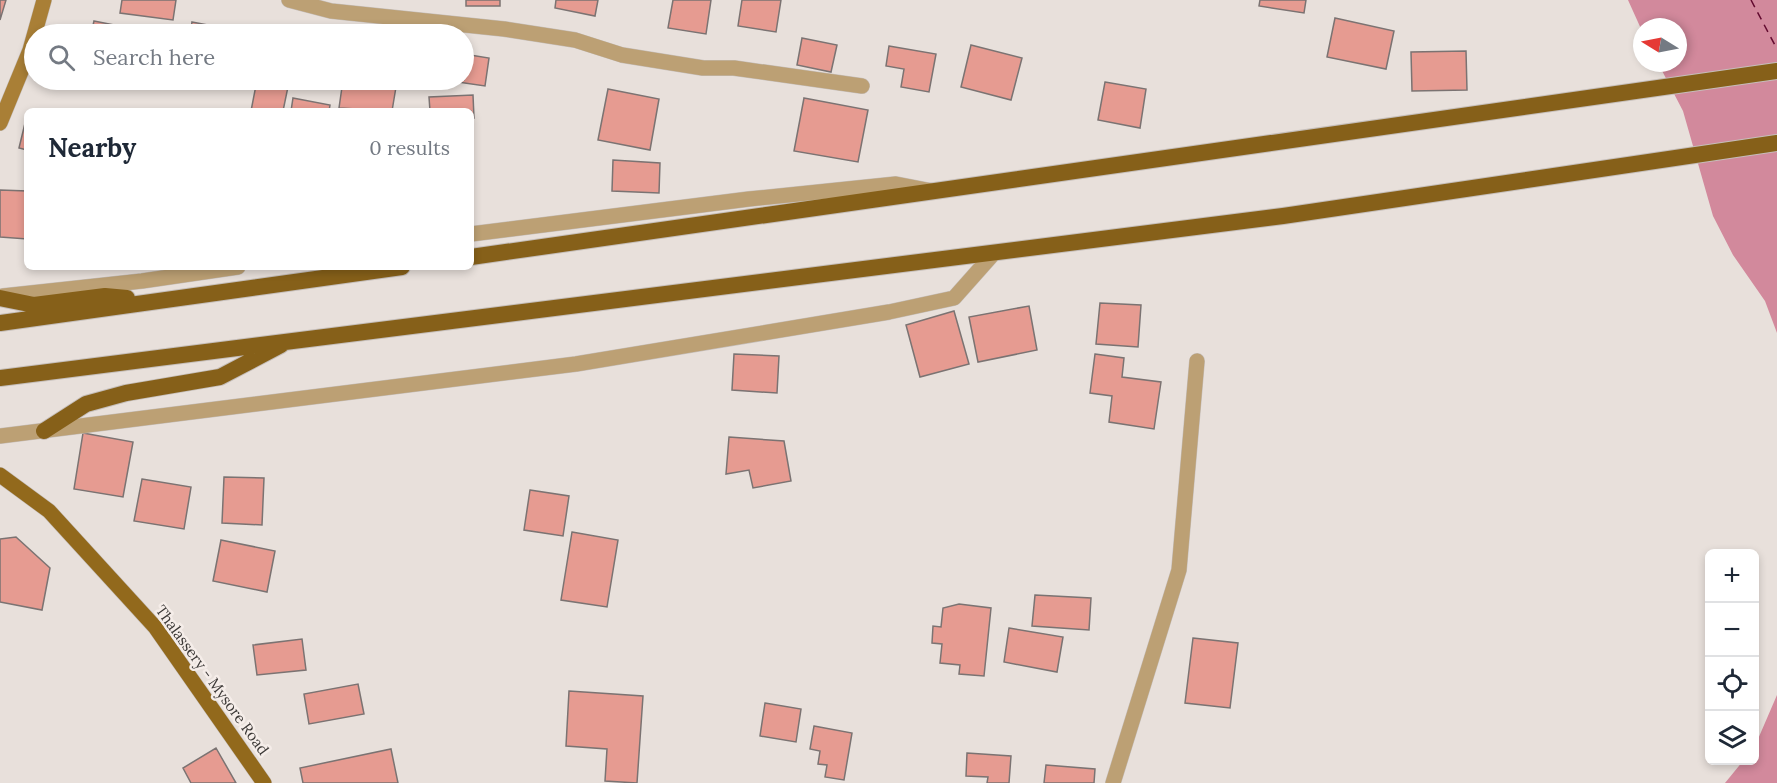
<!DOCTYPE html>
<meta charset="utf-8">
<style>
:root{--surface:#fff;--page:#f2f2f3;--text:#1f2937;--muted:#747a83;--line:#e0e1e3}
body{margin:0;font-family:Lora,serif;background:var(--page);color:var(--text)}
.controls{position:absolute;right:18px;bottom:18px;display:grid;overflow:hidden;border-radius:9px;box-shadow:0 3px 9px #0003}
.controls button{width:54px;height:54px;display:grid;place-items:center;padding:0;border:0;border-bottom:2px solid var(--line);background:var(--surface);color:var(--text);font:30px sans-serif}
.compass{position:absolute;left:1633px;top:18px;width:54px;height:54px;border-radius:50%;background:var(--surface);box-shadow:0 3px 9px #0003;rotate:280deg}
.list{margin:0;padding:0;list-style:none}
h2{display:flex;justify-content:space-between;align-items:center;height:78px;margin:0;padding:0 24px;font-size:26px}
h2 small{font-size:20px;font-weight:400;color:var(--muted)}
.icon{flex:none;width:33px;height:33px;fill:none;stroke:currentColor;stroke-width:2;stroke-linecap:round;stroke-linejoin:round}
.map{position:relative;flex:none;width:1777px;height:783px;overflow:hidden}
.search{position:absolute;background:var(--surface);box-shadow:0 3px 9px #0003;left:24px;top:24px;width:450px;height:66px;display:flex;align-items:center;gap:15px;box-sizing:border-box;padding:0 21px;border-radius:33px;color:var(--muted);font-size:22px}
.panel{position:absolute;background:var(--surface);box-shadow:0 3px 9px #0003;left:24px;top:108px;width:450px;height:162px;border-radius:9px}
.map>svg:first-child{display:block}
</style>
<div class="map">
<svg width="1777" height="783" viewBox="0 0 1777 783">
<rect width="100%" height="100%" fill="#e8e0db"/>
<path fill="#d2899c" d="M1628,0h149v333l-12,-32 -32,-46 -20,-39 -30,-105 -25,-48h20v-36h-36v4z
M1777,695v88h-52l18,-22 11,-1 1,-14z"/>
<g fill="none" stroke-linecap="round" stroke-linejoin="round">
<path stroke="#630b30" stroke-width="1.5" stroke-dasharray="8 6" stroke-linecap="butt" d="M1751,0l26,49"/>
</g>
<path fill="#e69b91" stroke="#7b7372" stroke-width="1.5" d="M0,0h6l-6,20z
M122,0h54l-3,20 -53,-7z
M466,0h34v6h-34z
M556,0h42l-3,16 -40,-8z
M673,0h38l-5,34 -38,-6z
M742,0h39l-5,32 -38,-6z
M1260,0h46l-2,13 -45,-7z
M1335,18l59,13 -8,38 -59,-12z
M94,21l51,10v3h-54z
M192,22l48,9v3h-50z
M802,38l35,7 -6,27 -34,-7z
M971,45l51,13 -11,42 -50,-13z
M889,46l47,8 -7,38 -28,-5 3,-18 -18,-3z
M1466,51l1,39 -55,1 -1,-39z
M464,54l25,4 -4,28 -41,-6h20z
M257,80l32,2 -6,29h-32z
M343,80l53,7 -4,24 -53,-3z
M1105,82l41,7 -6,39 -42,-8z
M608,89l51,10 -9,51 -52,-10z
M473,95l1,23h-3v-7h-41l-1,-14z
M293,98l37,7 -1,6h-38z
M804,98l64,12 -10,52 -64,-11z
M27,115v35l-8,-2z
M613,160l47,3 -1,30 -47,-2z
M0,190l27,1v48l-27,-2z
M1100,303l41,2 -3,42 -42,-3z
M1029,306l8,44 -59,12 -9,-45z
M954,311l15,53 -49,13 -14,-52z
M734,354l45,2 -2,37 -45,-3z
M1095,354l29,4 -2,19 39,5 -7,47 -45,-7 3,-26 -22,-3z
M83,433l50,9 -10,55 -49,-8z
M729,437l55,4 7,40 -38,7 -4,-18 -23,4z
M224,477l40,1 -2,47 -40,-2z
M142,479l49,8 -7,42 -50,-8z
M530,490l39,6 -6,40 -39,-6z
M572,532l46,8 -11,67 -46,-7z
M16,537l34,31 -8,42 -42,-8v-63z
M221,540l54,11 -8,41 -54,-11z
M1035,595l56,3 -2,32 -57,-4z
M959,604l32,4 -7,68 -25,-2 1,-9 -20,-2 2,-19 -10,-1 1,-17 8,1 2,-19z
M1009,628l54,9 -6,35 -53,-10z
M1193,638l45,5 -8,65 -45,-5z
M302,639l4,31 -49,5 -4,-30z
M358,684l6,30 -55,10 -5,-30z
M569,691l74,5 -6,87 -32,-2 2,-32 -41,-3z
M765,703l36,6 -5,33 -36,-6z
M814,726l38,7 -8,47 -19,-3 2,-12 -9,-1 2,-13 -10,-2z
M216,748l20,35h-45l-8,-15z
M391,749l7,34h-95l-3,-15z
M967,753l44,3 -2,27h-22l1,-6 -22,-1z
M1046,765l49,4 -1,14h-50z"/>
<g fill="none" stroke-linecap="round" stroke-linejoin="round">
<g stroke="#c5beba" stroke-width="16">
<path id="minor" d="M289,0l42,11 173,18 71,11 47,15 81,13h31l128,18
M1113,783l66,-213 18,-209"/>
</g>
<g stroke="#c5beba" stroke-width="16">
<path id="tertiary" d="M471,234l278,-35 147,-15 36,7
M3,296l139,-15 96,-14
M0,436l576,-72 313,-52 65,-14 40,-45"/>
</g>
<g stroke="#c5beba" stroke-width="16">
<path id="secondary" d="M0,123l30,-73 14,-50"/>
</g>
<g stroke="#c5beba" stroke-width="16">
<path id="primary" d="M0,475l49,36 106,116 109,156"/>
</g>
<g stroke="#c5beba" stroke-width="18">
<path id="trunk" d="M471,257c436,-60 871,-124 1306,-186
M0,298l34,7 71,-9 22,2
M0,323l402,-56
M0,378l1283,-162 494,-73
M44,431l42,-27 40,-11 94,-16 61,-32"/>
</g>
<use href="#minor" stroke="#bca074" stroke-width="15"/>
<use href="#tertiary" stroke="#bca074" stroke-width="15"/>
<use href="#secondary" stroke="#a97f36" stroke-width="15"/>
<use href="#primary" stroke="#92691c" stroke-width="15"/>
<use href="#trunk" stroke="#866019" stroke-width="16"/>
</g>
<g text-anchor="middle" stroke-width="5" stroke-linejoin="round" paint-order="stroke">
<g font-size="15" fill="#3b3836" stroke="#f5ede9">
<text transform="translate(212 680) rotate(54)" y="5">Thalassery - Mysore Road</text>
</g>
</g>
</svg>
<div class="controls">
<button>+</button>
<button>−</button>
<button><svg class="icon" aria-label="locate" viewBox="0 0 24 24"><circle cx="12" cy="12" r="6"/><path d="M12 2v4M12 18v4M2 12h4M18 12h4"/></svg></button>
<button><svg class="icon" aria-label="layers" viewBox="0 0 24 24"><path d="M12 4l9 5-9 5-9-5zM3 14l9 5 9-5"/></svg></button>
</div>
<svg class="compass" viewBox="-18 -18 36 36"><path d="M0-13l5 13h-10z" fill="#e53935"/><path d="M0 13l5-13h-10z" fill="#747a83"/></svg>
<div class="search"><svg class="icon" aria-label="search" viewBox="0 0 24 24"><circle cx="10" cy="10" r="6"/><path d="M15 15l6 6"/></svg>Search here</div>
<section class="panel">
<h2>Nearby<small>0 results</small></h2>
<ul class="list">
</ul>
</section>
</div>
